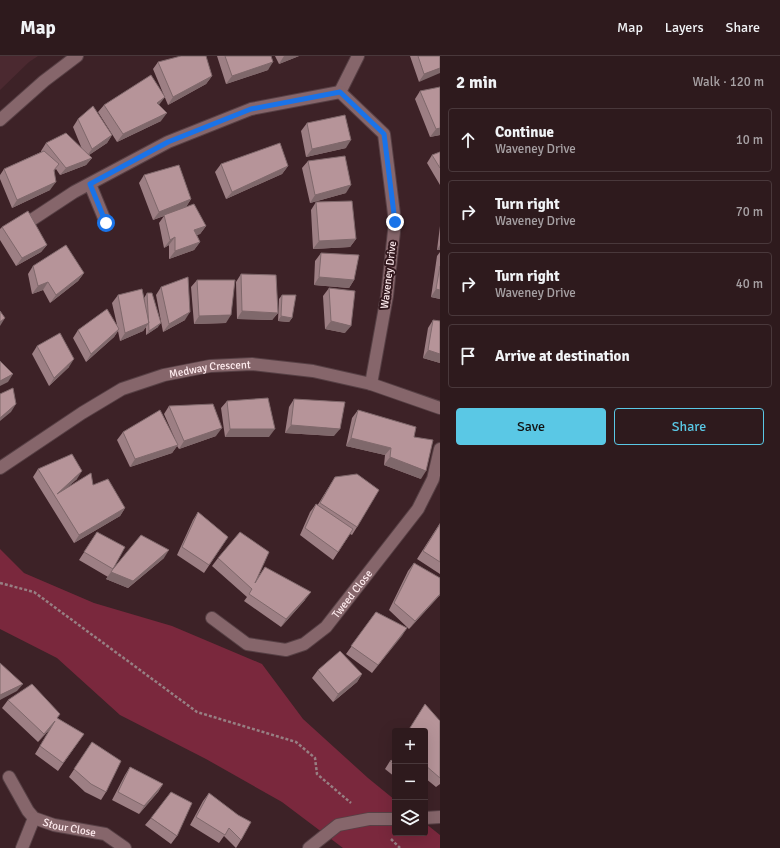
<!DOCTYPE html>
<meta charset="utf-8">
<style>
:root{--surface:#2e1a1d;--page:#3a272a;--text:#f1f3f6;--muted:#a7a1a4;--line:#49383b;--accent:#5ac8e5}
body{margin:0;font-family:Signika,sans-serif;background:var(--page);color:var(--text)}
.controls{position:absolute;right:12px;bottom:12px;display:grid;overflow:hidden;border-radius:4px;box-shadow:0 4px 16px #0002}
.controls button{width:36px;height:36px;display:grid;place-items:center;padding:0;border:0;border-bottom:1px solid var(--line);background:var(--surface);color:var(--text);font:20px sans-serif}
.stop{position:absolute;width:12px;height:12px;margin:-9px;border:3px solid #1a73e8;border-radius:50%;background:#fff}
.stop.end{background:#1a73e8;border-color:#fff;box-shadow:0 1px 4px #0008}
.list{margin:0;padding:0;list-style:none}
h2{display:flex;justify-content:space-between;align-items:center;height:52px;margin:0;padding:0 16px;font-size:17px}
h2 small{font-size:13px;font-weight:400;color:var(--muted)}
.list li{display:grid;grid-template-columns:26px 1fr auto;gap:12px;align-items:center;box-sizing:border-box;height:64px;margin:0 8px 8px;padding:0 8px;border:1px solid var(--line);border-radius:4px}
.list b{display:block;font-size:15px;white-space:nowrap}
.list p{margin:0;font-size:13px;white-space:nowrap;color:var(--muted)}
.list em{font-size:13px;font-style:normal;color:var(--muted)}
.actions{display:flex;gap:8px;padding:12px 16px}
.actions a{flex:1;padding:9px 0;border:1px solid var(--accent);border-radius:4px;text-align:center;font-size:14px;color:var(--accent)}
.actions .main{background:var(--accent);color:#111}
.icon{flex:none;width:22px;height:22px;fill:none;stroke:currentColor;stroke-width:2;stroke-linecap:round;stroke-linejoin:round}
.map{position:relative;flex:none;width:440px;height:792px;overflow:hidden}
header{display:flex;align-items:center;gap:24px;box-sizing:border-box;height:56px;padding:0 20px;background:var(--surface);border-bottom:1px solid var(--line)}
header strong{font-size:19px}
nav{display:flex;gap:22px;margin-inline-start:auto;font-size:14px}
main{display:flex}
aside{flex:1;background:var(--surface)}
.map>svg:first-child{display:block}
</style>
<header>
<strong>Map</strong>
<nav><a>Map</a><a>Layers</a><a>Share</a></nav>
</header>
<main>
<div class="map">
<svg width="440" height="792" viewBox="0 0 440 792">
<rect width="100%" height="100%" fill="#3d2227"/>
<path fill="#4b2930" d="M0,0h38l-9,6 -29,28z"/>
<path fill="#7a283d" d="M0,493l24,24 70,30 78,23 90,38 41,55 65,59 27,22v33h30v-10l15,12v13h-97l-61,-46 -76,-43 -86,-44 -63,-57 -57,-29z"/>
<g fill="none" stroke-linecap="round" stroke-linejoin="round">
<g stroke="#574045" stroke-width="14">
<g id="minor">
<path d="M340,36l18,-36"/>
<path d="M0,64l44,-39 33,-25"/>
<path d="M90,128l16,39"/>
<path d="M33,163l41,-27 94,-50 83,-33 89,-17 44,42 11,88 -8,74 -16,88"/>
<path id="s1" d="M0,412l82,-55 40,-24 42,-14 46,-9 42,-2 61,7 58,13 69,24"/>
<path id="s2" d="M212,562l35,26 39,6 18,-6 22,-17 92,-118 15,-30 7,-30"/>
<path id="s3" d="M9,721l19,34 6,7 20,7 51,9 20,14"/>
<path d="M425,762l15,-1"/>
<path d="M22,792l12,-30"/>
<path d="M309,792l29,-23 31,-6h26"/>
</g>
</g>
<path stroke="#977f83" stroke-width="2.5" stroke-dasharray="3 2" stroke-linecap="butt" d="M0,527l34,9 163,120 99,30 19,16 2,16 34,29
M391,783l9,9"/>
<use href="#minor" stroke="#86666b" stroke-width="12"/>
</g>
<path fill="#9d7f84" d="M217,0h54l-3,14 -42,14z
M275,0h24l-20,8z
M410,0h30l-21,26z
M158,6l54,14 -6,8 -38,21 -15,-36z
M420,35l20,44 -10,2 -15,-38z
M104,49h55l2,16 -44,21 -19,-30z
M78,63l34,16 -5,8 -18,12 3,3 -6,7 -26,10 -4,-6 -2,2 -4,19 -38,18 -12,-29v-4l4,-6 37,-17v-1l5,-8 36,6 -9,-22z
M307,67l39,25 -40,9 -5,-26z
M440,96v33l-13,-22 5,-8z
M308,105l38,32 -36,10 -8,-35z
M221,108l67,2 -6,8 -56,25 -11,-27z
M144,119l47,24 -5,8 20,19 -6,8 -3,1 3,7 -6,8 -25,9v-14l-5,3 -5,-25 5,-7 -11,4 -14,-37z
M316,146l40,37 -6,8 -37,2 -2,-39z
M440,170v24h-3z
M2,171l45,18 -6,7 -25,14 -16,-26v-11z
M440,196v47l-9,-2 6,-41z
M321,197l33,27 -5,8 -35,-3 1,-24z
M33,210l51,7 -6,8 -28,22 -7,-13 -11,4 -4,-20z
M241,218l37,39 -6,7 -35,-1 -1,-37z
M197,224l29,43 -32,1 -3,-37z
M161,231l24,33 -22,12 -7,-37z
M329,232l16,45 -20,-4 -2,-33z
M147,237l11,34 -12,8v-8l-3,4 -23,10 -2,-10 -4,6 -28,25 -13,-24 5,-8 39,-5 -5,-22 6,-8 27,7 -1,-4z
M282,239l10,23 -3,4 -11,-1 1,-22z
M433,264l7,43 -17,-5 5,-30z
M37,290l32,21 -20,19 -17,-32z
M294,343l40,37 -49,-3 4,-26z
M227,345l42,36h-44l-4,-29z
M169,350l47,30 -37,13 -2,-3 -5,7 -42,14 -13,-27 6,-8 52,7 -11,-25z
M358,354l63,69 -37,-14 1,-10 -39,-9 6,-28z
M38,413l39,10 -10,8 26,-2 32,23 -5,8 -46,27 -41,-66z
M335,421l22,50 -5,8 -2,-1 -17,26 -33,-25 10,-23 6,-8 1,2z
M198,456l30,25 -24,36 -27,-18 16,-35z
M440,467v51l-23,-15z
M97,476l16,37 51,-11 -36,30 -22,-9 2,-2 -29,-17z
M218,502l38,22 9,-13 40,33 -24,27 -37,-26 3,-4 -35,-31z
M414,507l26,15v17l-31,34 -20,-19 19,-39z
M376,556l31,16 -35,45 -26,-19z
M318,614l44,4 -5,8 -24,20 -21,-24z
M8,644l49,18 27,16 -26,37 -23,-17 15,-25 -12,13 -36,-34z
M440,665v63l-4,3 -11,-9v-47z
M92,686l14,50 -5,8 -16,-8 -16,-15z
M395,703v18l-10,-8 5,-8z
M130,711l33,17 -5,8 -19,22 -27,-14 13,-25z
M209,737l32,47 -5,8 -12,-12 -5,7 -29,-18 13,-24z
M151,762l26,18 -6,8 -26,-19z"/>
<path fill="#7f686b" d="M284,0h15l-20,8z
M273,6l-5,8 -42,14 6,-8z
M440,12v5l-21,9 5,-8z
M212,20l-6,8 -38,21 5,-8z
M165,41l-6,8 -2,-2z
M167,57l-6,8 -44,21 6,-8z
M440,72v7l-10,2 6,-8z
M112,79l-5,8 -21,14 6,-8z
M351,84l-5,8 -40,9 6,-8z
M92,102l-6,7 -26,10 6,-7z
M288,110l-6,8 -56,25 6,-7z
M56,126l-6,8 -38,18 5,-8z
M351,129l-5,8 -36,10 5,-8z
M191,143l-5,8 -33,13 6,-8z
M206,170l-6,8 -11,3 5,-7z
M175,181l-6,8 -5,3 6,-8z
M356,183l-6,8 -37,2 6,-8z
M200,186l-6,8 -25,9 6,-8z
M47,189l-6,7 -25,14 6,-8z
M440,189v5h-3z
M84,217l-6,8 -28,22 6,-8z
M319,221l35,3 -5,8 -35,-3z
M48,226l-5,8 -11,4 6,-8z
M436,233l4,1v9l-9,-2z
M242,255l36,2 -6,7 -35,-1z
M190,256l-5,8 -22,12 6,-8z
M231,259l-5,8 -32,1 5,-8z
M281,260l11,2 -3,4 -11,-1z
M5,262l-5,8v-4z
M331,265l20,5 -6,7 -20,-4z
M149,267l-6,8 -23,10 5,-8z
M161,267l-3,4 -12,8 3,-4z
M119,273l-5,8 -28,25 5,-8z
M428,294l12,4v9l-17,-5z
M74,303l-5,8 -20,19 5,-8z
M13,318l-5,8 -8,4v-5z
M16,348l-5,8 -11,9v-3z
M291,369l49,4 -6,7 -49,-3z
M222,372l-6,8 -37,13 5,-8z
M230,373h45l-6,8h-44z
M351,382l40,10 -6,7 -39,-9z
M178,389l-6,8 -42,14 5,-8z
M390,401l36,14 -5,8 -37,-14z
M82,415l-5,8 -21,19 1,-4z
M125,452l-5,8 -46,27 5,-8z
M169,494l-5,8 -36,30 -22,-9 5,-7z
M311,536l-6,8 -24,27 5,-8z
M440,538v1l-31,34 6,-8z
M407,572l-5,8 -30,37 6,-8z
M362,618l-5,8 -24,20 5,-8z
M23,628l-6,7 -17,9v-5z
M60,658l-10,15 -12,13 6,-8z
M163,728l-5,8 -19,22 5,-8z"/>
<path fill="#b69499" stroke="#7f686b" d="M181,0h25l6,20 -39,21 -15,-35z
M225,0h46l2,6 -41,14z
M418,0h22v12l-16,6z
M151,19l14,22 -8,6 10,10 -44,21 -19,-29z
M440,31v41l-4,1 -16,-38z
M93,50l19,29 -20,14 -14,-30z
M345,59l6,25 -39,9 -5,-26z
M66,77l26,25 -26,10 -20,-25z
M280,87l8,23 -56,26 -11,-28z
M44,95l15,13 -5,6 2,12 -39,18 -13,-31z
M440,96v16l-8,-13z
M345,100l6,29 -36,10 -7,-34z
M179,109l12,34 -32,13 -15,-37z
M352,145l4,38 -37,2 -3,-39z
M194,148l12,22 -12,4 6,12 -25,9v-14l-5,3 -6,-25z
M28,155l19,34 -25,13 -20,-31z
M66,189l18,28 -28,22 -8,-13 -10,4 -5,-20z
M321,197l38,2 -5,25 -35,-3z
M440,210v24l-4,-1z
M241,218l35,1 2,38 -36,-2z
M188,221l2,35 -21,12 -8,-37z
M197,224h38l-4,35 -32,1z
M329,232l26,3 -4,35 -20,-5z
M142,233l7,34 -24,10 -7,-38z
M147,237h5l9,30 -12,8z
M282,239h14l-4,23 -11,-2z
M107,253l12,20 -28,25 -13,-24z
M0,255l5,7 -5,4z
M433,264l7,1v33l-12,-4z
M60,277l14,26 -20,19 -17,-32z
M0,305l13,13 -13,7z
M13,332l3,16 -16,14v-24z
M268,342l7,31h-45l-3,-28z
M294,343l51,3 -5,27 -49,-4z
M213,348l9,24 -38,13 -15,-35z
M160,354l18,35 -43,14 -12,-27z
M358,354l58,17 -2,10 19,3 -7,31 -36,-14 1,-9 -40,-10z
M72,398l10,17 -25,23 34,-21 2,12 15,-6 17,29 -46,27 -41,-66z
M357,418l22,16 -22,37 -37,-24 15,-26z
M316,448l37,25 -15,23 -33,-24z
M198,456l30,25 -19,28 -27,-18z
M440,468v38l-17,-11z
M97,476l28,15 -12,22 28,-34 28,15 -36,31 -22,-9 2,-3 -29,-17z
M240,476l29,20 -14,31 10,-16 46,25 -25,27 -37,-25 3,-5 -34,-31z
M414,507l26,15v16l-25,27 -21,-18z
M376,556l31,16 -29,37 -27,-19z
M340,595l22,23 -24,20 -20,-24z
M0,607l23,21 -23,11z
M32,628l28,30 -3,4 27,16 -21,29 -23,-17 15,-25 -11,13 -36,-34z
M425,648l15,17v57l-15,-13v-34h-17z
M92,686l29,19 -15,31 -15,-8 -17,-15z
M395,703v6l-5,-4z
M130,711l33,17 -19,22 -26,-14z
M171,736l21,11 -15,33 -26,-18z
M209,737l29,22 13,7 -10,18 -12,-12 -4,7 -29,-18z"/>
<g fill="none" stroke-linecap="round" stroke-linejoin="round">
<path stroke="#1a73e8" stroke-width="5" d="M106,167l-16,-39 78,-42 83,-33 89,-17 44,42 11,88"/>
</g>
<g text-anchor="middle" stroke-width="4" stroke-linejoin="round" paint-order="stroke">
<g font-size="11" fill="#feebee" stroke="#32181d">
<text transform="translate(388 219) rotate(-83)" y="4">Waveney Drive</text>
<text dy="4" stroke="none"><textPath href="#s1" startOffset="236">Medway Crescent</textPath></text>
<text dy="4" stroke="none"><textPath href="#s2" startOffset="172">Tweed Close</textPath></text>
<text dy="4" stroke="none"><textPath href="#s3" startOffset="85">Stour Close</textPath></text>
</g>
</g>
</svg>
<div class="controls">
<button>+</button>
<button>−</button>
<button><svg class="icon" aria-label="layers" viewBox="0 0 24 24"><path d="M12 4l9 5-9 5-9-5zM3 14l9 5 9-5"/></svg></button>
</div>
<div class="stop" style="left:106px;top:167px"></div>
<div class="stop end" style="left:395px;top:166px"></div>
</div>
<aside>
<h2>2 min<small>Walk · 120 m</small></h2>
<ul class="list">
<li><svg class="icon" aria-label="ahead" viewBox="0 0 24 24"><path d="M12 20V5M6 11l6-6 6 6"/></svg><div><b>Continue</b><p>Waveney Drive</p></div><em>10 m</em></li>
<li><svg class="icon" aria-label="right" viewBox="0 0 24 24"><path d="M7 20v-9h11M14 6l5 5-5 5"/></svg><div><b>Turn right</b><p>Waveney Drive</p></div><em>70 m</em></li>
<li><svg class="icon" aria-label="right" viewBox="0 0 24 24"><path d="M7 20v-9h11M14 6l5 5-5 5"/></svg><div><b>Turn right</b><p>Waveney Drive</p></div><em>40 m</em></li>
<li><svg class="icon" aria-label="arrive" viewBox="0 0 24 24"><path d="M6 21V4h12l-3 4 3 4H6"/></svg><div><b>Arrive at destination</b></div></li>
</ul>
<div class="actions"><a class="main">Save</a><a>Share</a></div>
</aside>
</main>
